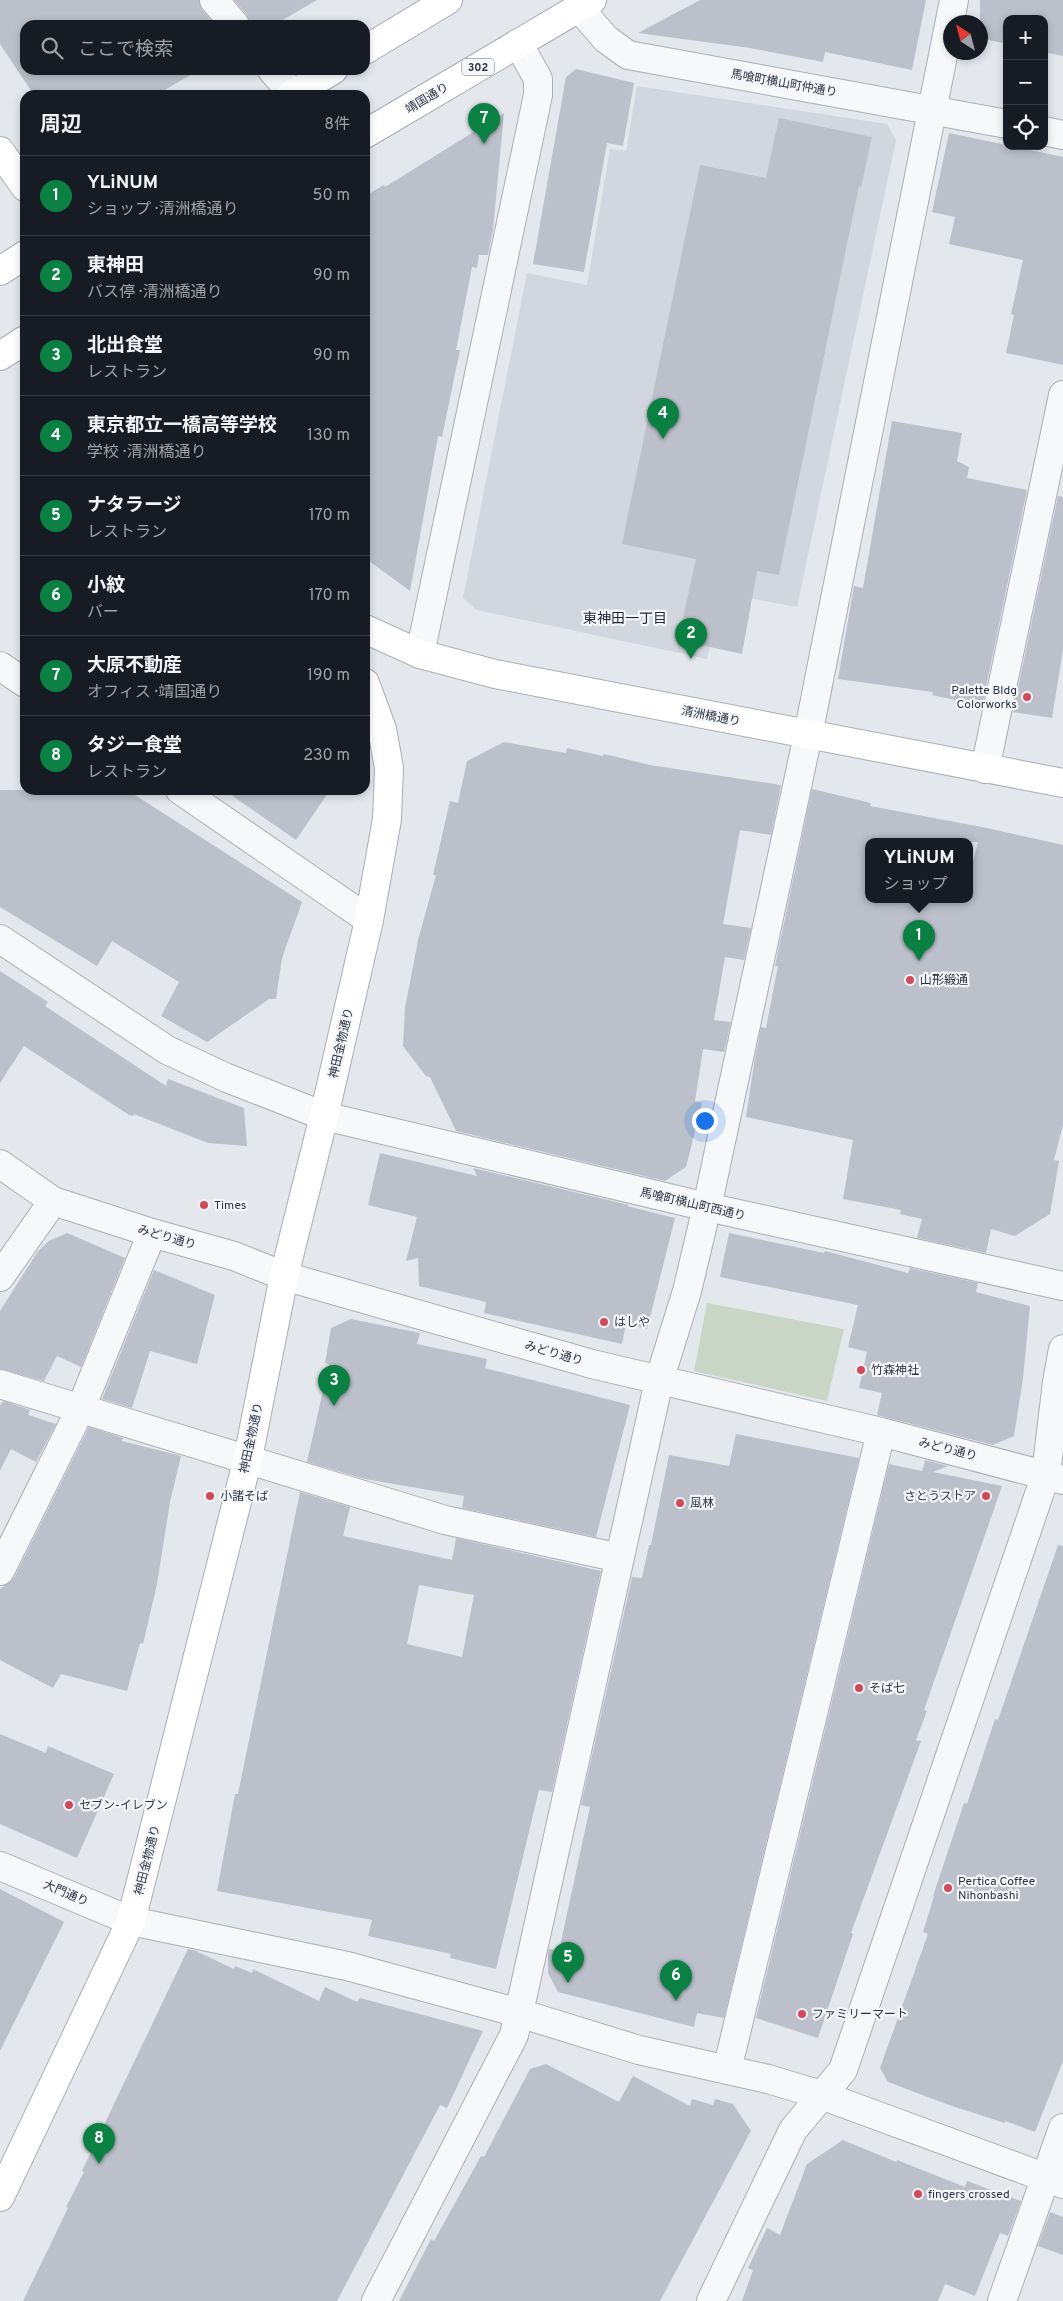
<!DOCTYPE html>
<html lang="ja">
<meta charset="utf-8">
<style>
:root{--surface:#171b24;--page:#20242c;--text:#f1f3f6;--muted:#9ea1a6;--line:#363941;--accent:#0b8043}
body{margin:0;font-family:Overpass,"Noto Sans JP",sans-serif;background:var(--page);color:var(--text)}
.controls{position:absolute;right:15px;top:15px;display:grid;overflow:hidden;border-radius:10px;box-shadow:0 2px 8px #0003}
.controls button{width:45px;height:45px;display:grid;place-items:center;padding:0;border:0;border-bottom:1px solid var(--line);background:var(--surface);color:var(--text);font:25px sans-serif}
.compass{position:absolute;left:943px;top:15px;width:45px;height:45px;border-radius:50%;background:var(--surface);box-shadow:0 2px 8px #0003;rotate:324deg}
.you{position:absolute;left:704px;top:1120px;width:18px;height:18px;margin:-12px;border:4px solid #fff;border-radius:50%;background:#1a73e8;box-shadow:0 0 0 8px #1a73e833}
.badge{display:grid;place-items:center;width:32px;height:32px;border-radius:50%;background:var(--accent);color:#fff;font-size:16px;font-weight:700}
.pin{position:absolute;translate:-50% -41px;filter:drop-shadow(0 1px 2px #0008)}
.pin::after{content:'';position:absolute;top:26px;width:18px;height:15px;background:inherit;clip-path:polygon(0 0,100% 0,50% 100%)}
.popup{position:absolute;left:865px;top:838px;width:108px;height:65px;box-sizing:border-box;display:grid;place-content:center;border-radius:10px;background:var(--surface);filter:drop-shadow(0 1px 4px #0005);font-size:16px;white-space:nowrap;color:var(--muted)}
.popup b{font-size:19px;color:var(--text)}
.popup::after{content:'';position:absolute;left:50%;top:100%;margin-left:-10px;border:10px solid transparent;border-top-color:var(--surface)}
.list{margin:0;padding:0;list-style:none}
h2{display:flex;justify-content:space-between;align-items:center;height:65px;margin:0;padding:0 20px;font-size:21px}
h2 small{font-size:16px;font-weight:400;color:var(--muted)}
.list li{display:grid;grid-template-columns:32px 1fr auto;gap:15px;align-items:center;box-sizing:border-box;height:80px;padding:0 20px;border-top:1px solid var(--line)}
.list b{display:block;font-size:19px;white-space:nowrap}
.list p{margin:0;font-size:16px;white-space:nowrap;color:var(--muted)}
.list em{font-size:16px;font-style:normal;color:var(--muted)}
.icon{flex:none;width:28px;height:28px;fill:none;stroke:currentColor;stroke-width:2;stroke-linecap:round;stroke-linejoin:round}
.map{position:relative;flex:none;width:1063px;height:2301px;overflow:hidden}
.search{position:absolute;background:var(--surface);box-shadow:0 2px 8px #0003;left:20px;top:20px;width:350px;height:55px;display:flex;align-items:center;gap:12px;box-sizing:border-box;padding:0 18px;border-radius:15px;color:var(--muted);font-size:19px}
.panel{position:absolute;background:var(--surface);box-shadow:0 2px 8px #0003;left:20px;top:90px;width:350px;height:705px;border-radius:15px}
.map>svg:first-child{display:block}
</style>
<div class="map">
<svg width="1063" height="2301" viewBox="0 0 1063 2301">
<rect width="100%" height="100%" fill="#e4e7ec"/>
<path fill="#d2d6de" d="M637,86l250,38 9,16 -99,467 -75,-14 -15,66 -230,-49 -14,-12 64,-325 60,12 23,-136 16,2z"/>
<path fill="#c9d6c5" d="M707,1303l137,26 -17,72 -133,-30z"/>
<path fill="#bbc0ca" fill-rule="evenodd" d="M0,0h199l3,10 13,15h-190v45h174l-43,25h-122l-34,-51z
M234,0h83l-43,25h-24l-3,-10z
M700,0h226l-14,70 -87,-18 -2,10 -73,-14 -112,-15z
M980,0h83v56l-19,-4v-33h-37v25l-27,-6z
M576,69l58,14 -11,63 -16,-3 -23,129 -51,-8 33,-187z
M504,113l-11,117 -5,25h-9l-2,13 -5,-1 -16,83h4l-18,87 -4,-1 -28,155 -45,-33v-362l19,-11 1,2z
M779,118l93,19 -11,50 -2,-1 -80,389 -22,-4 -15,83 -64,-14 18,-81 -74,-15 78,-379 66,13z
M949,133l114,24v208l-57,-12 8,-38 -3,-1 12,-54 -74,-16 6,-27 -23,-5z
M892,421l70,12 -5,28 12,6 -2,11 60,12 -45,216 -50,-11 1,-3 -95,-13 16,-93 9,2z
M1058,496l5,1v153l-11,68 -39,-6z
M504,742l62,11 1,-5 36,8 1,-2 46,11 131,20 -10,50 -31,-5 -17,94 28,4 -7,32 -19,-3 -11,63 17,2 -7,30 -21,-3 -8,52 7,2 -16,64 -21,14 -209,-50 -26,-54 -4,-1 -23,-30 2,-38 13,-68 18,-65h-3l17,-74 8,2 9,-42z
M812,789l59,14 -1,3 117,22 76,17v280l-9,35 5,1 -9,53 -35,22 -24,-7 -5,24 -69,-15 5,-19 -22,-5 1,-4 -58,-11 10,-59 -107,-23 9,-59 6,-31 5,1 12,-62h-3zM869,842h109l-9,36v22h-100z
M0,790h127l175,112 -20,56 -6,41h-7l-62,43 -46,-26 18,-34 -67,-41 -15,25 -97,-59z
M224,790h106l-34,50z
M0,971l48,31 -3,4 121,80 2,-7 76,29 3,38 -39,-3 -74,-29 -1,2 -4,-1 -105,-69 -24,37z
M380,1153l97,23 -4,-8 156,37 -2,1 48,12 -28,111 -21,-5 -4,20 -138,-31 2,-11 -67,-16 -1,-28 -12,3 11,-44 -49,-12z
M67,1233l58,25 -44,109 -24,-11 -13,25 -44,-12v-58l38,-60 11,-10z
M729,1233l95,20 1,-2 83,22 2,-5 68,15 -2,9 54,14 -7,72 -9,58 -21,9 -116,-30 5,-22 -23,-5 8,-36 -19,-5 10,-42 -138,-28z
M154,1270l61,25 -18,69 -47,-13 -18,57 -30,-9z
M351,1319l69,14 -3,11 70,15 -2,9 145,37 -34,132 -134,-29 2,-12 -99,-17 -58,-17 22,-98 -4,-1 6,-35z
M4,1401l26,9 -2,5 28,9 -20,38 -25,-13 -11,22v-66z
M89,1427l34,11 -1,3 59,15 -11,46 -13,82 -14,60 -3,-1 -13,48 -66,-17 -8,14 -53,-28v-71l14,-11z
M736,1434l123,24 -135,560 -27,-5 -3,14 -136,-35 -10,-19v-21l1,-3 10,2 31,-144 -9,-2 51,-228 10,1 7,-33h2l18,-90 60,11z
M925,1460l23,6 -15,6 69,14 -78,224 3,1 -11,29 5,1 -70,192 2,1 -35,104 -62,-20 133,-554 33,7z
M300,1492l50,15 -7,29 109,24 4,-22 145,33 -49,221 -13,-2 -43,179 -46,-11 1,-4 -83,-18 4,-16 -155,-29 18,-97h3zM419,1585l55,10 -12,62 -55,-13z
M1058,1545l5,1v515l-28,71 -30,-11v2l-56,-18 -61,-23 -8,-14 48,-134 -5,-2 11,-36h-1l31,-93 3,1 28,-85 3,1z
M0,1734l46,19 2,-7 66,28 -37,84 -77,-34z
M0,1889l64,33 -64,129z
M188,1949l8,2 38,18 1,-3 17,7 1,-4 66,32 6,-14 32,15 3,-4 123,33 -36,77 -7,-3 -103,196h-314l45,-93 -2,-1 18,-35 -2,-1z
M546,2064l73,38 14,-26 57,30 2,-7 21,6 2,-6 18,5 18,27 -91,170h-261l32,-62 3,2 47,-85 3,1 46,-88z
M843,2140l53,22 1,-2 68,27 2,-6 54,20 -13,35 -8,-3 -25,63 -30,-12 -7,17h-196l11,-31 -5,-2 19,-40 13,7 27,-71z
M1050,2212l13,5v38l-25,-9z"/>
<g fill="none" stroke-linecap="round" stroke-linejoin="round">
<g stroke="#a9aeb7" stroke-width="30">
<path id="street" d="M214,0l21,25
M579,8l27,31 22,16 379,69
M272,70l21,24
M1044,131l19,4
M420,654l118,-559v-16l-20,-36
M0,666l25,17
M985,769l78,-374
M180,790l189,130
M0,939l167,111 60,28 97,38 383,91 356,79
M0,1164l53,37 99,32 82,23 50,20 308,88 289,68 182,48
M0,1277l53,-76
M0,1384l445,136 175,38
M0,1571l81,-163 71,-175
M0,1866l131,55 216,45 172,47 120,37 129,29 53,16 242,89
M727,2070l154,-638
M376,2301l138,-266 145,-654 28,-90 20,-84 101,-472 146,-735
M711,2301l82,-171 50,-60 203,-596 11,-92 6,-33
M1002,2301l61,-173"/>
</g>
<g stroke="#a9aeb7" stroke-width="30">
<path id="secondary" d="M0,151l25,36
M365,629l55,25 75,20 568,109
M0,2197l131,-276 117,-463 36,-182 40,-160 45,-196 18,-101 2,-51 -7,-39 -17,-46"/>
</g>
<g stroke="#a3abb8" stroke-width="30">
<path id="primary" d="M365,50l83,-50
M291,95l42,-25
M365,134l227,-134
M0,271l25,-16
M0,356l25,-16"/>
</g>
<use href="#street" stroke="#f7f8fa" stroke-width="28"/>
<use href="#secondary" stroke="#fff" stroke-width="28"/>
<use href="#primary" stroke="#fff" stroke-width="28"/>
</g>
<g fill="#d1495b" stroke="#f4f6f9" stroke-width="2">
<circle cx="1027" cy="697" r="5"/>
<circle cx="910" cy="980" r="5"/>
<circle cx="204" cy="1205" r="5"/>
<circle cx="604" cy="1322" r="5"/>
<circle cx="861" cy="1370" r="5"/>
<circle cx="210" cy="1496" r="5"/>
<circle cx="986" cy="1496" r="5"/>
<circle cx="680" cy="1503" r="5"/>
<circle cx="859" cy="1688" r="5"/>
<circle cx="69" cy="1805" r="5"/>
<circle cx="948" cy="1888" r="5"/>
<circle cx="802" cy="2014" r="5"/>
<circle cx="918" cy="2194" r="5"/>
</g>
<g text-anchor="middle" stroke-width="4.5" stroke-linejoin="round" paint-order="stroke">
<rect fill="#f4f6f9" stroke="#676e7b" stroke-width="1" x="462" y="58.5" width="32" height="17" rx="4"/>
<g font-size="11" font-weight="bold" fill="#2b3445">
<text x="478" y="71">302</text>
</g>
<g font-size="12" fill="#2b3445" stroke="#f4f6f9">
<text transform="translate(784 83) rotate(10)" y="4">馬喰町横山町仲通り</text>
<text transform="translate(427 98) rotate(-31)" y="4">靖国通り</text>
<text transform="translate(711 716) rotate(11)" y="4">清洲橋通り</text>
<text transform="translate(341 1043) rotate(-77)" y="4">神田金物通り</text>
<text transform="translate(693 1204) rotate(13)" y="4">馬喰町横山町西通り</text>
<text transform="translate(167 1237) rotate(16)" y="4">みどり通り</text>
<text transform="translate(554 1353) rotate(16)" y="4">みどり通り</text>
<text transform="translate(251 1438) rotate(-78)" y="4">神田金物通り</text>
<text transform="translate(948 1449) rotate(14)" y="4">みどり通り</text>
<text transform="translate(147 1860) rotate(-76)" y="4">神田金物通り</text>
<text transform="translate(66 1893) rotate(23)" y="4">大門通り</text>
</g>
<g font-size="12" fill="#2b3445" stroke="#f4f6f9" text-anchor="start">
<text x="1017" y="694" text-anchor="end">Palette Bldg<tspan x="1017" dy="14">Colorworks</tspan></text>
<text x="920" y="984">山形緞通</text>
<text x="214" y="1209">Times</text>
<text x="614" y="1326">はしや</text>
<text x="871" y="1374">竹森神社</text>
<text x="220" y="1500">小諸そば</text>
<text x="976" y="1500" text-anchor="end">さとうストア</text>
<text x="690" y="1507">風林</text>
<text x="869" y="1692">そば七</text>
<text x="79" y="1809">セブン-イレブン</text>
<text x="958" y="1885">Pertica Coffee<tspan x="958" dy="14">Nihonbashi</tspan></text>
<text x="812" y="2018">ファミリーマート</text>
<text x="928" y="2198">fingers crossed</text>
</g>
<g font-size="14" fill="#1d2536" stroke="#f4f6f9">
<text x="625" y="623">東神田一丁目</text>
</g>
</g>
</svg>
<div class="controls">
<button>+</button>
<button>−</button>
<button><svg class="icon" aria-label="locate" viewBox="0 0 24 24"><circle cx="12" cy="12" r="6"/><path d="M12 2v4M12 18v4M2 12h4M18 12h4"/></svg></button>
</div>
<svg class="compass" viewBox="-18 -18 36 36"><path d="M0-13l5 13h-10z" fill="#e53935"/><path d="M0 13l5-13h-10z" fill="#9ea1a6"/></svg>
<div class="you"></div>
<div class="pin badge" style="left:919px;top:961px">1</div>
<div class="popup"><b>YLiNUM</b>ショップ</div>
<div class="pin badge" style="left:691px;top:659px">2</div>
<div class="pin badge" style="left:334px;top:1406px">3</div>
<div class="pin badge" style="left:663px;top:439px">4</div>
<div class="pin badge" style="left:568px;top:1983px">5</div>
<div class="pin badge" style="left:676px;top:2001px">6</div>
<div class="pin badge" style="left:484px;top:144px">7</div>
<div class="pin badge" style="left:99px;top:2164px">8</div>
<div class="search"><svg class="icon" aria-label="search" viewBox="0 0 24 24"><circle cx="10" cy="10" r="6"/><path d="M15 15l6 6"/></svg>ここで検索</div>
<section class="panel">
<h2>周辺<small>8件</small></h2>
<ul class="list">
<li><span class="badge">1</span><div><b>YLiNUM</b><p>ショップ · 清洲橋通り</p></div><em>50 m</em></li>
<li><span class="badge">2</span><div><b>東神田</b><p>バス停 · 清洲橋通り</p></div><em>90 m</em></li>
<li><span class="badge">3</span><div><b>北出食堂</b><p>レストラン</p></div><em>90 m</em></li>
<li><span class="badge">4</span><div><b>東京都立一橋高等学校</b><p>学校 · 清洲橋通り</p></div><em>130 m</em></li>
<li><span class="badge">5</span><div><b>ナタラージ</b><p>レストラン</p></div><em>170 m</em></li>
<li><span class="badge">6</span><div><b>小紋</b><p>バー</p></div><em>170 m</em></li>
<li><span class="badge">7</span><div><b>大原不動産</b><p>オフィス · 靖国通り</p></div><em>190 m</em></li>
<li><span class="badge">8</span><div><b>タジー食堂</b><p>レストラン</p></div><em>230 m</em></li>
</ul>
</section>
</div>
